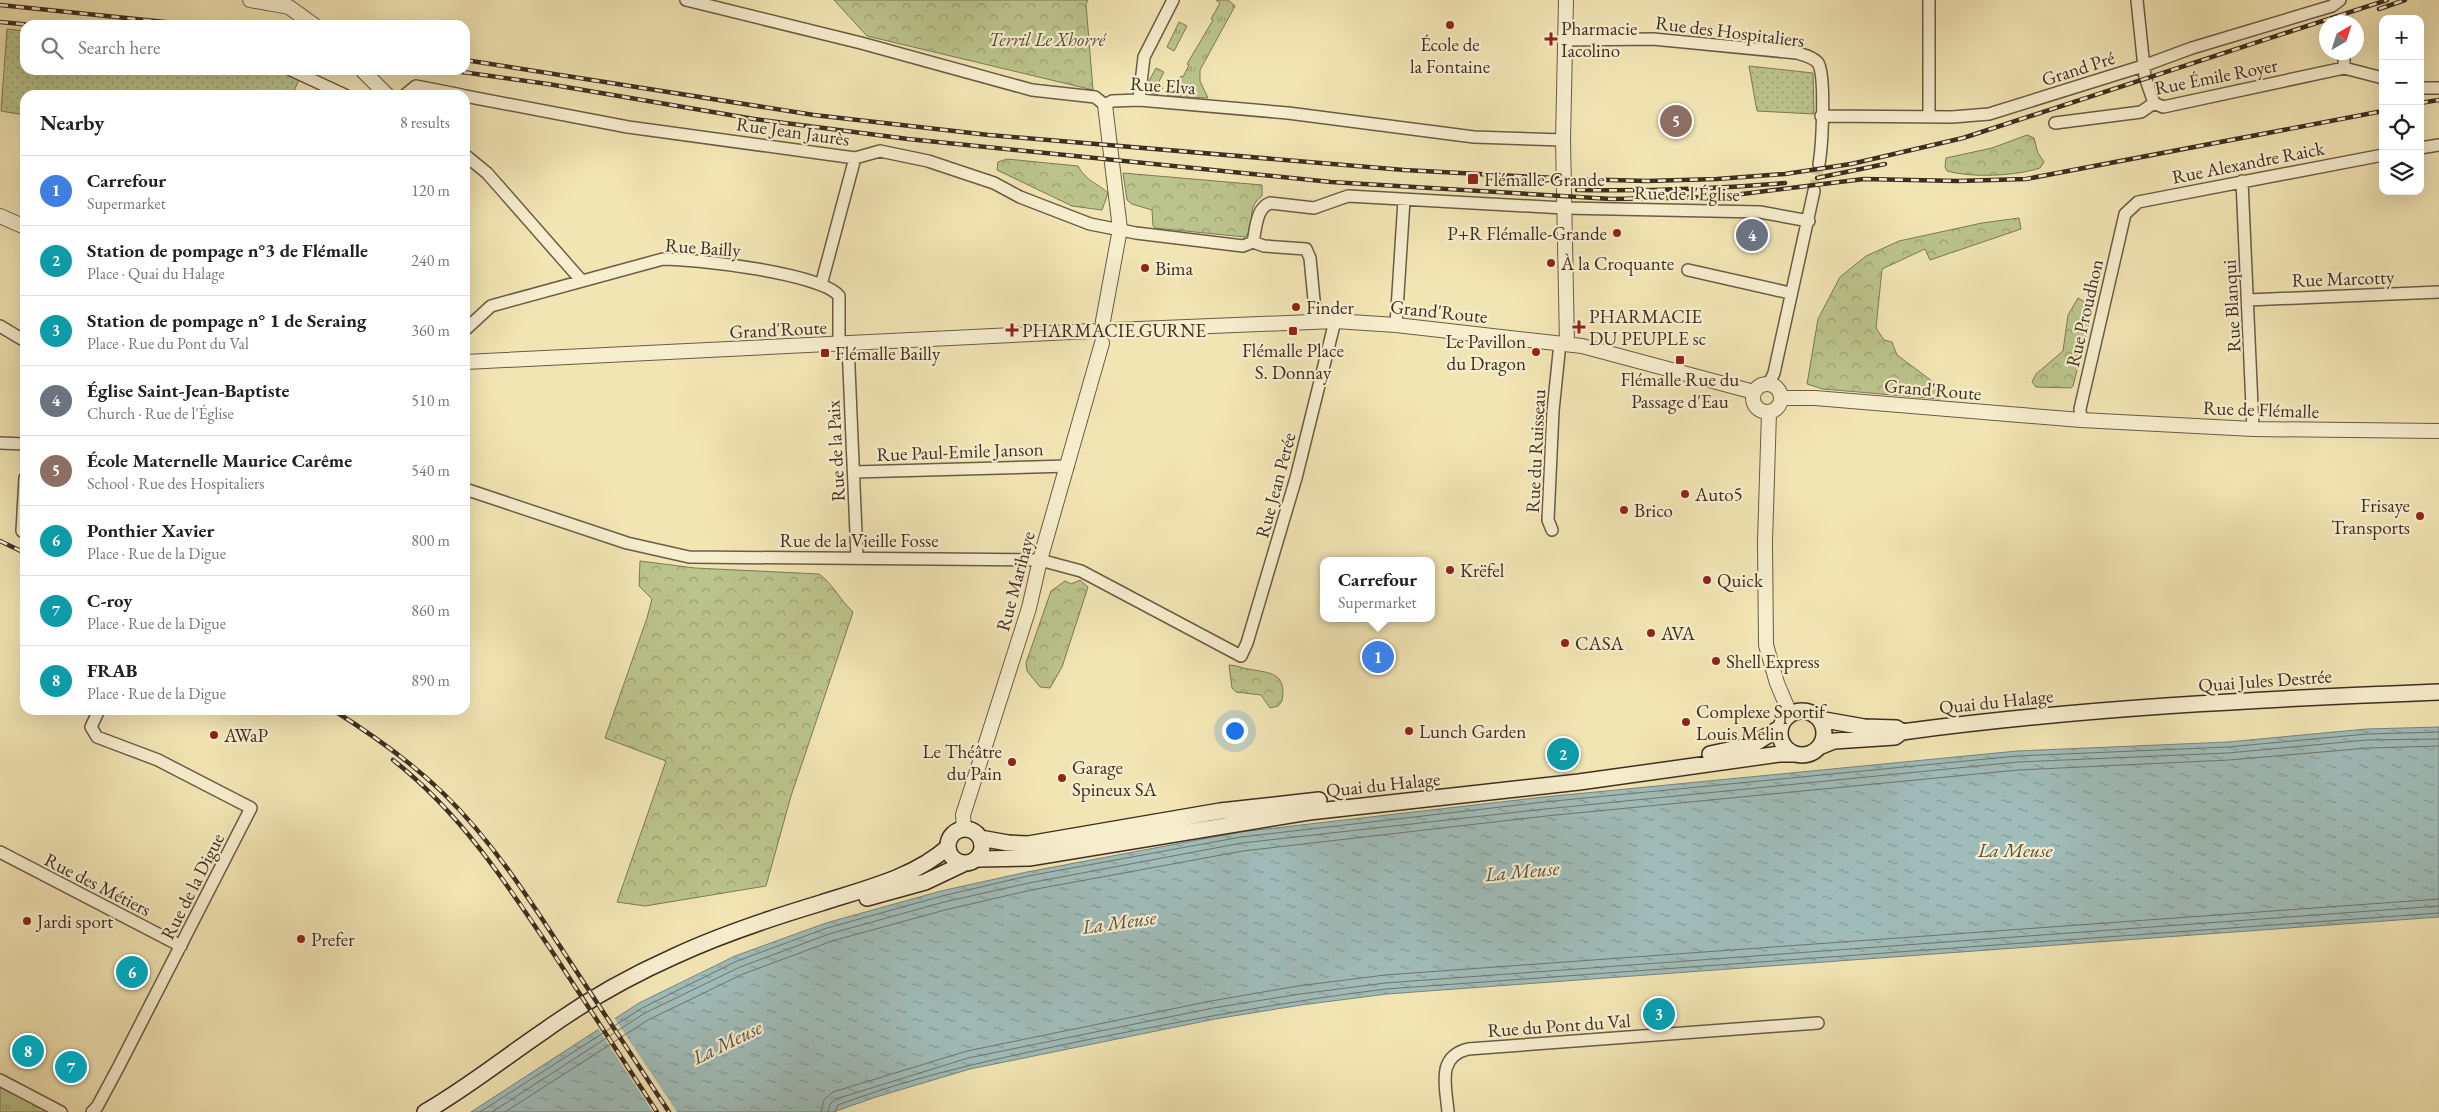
<!DOCTYPE html>
<meta charset="utf-8">
<style>
:root{--surface:#fff;--page:#f6f6f6;--text:#222;--muted:#767676;--line:#e0e0e0;--accent:#111827}
body{margin:0;font-family:"EB Garamond",serif;background:var(--page);color:var(--text)}
.controls{position:absolute;right:15px;top:15px;display:grid;overflow:hidden;border-radius:10px;box-shadow:0 5px 20px #0002}
.controls button{width:45px;height:45px;display:grid;place-items:center;padding:0;border:0;border-bottom:1px solid var(--line);background:var(--surface);color:var(--text);font:25px sans-serif}
.compass{position:absolute;left:2319px;top:15px;width:45px;height:45px;border-radius:50%;background:var(--surface);box-shadow:0 5px 20px #0002;rotate:39deg}
.you{position:absolute;left:1234px;top:730px;width:18px;height:18px;margin:-12px;border:4px solid #fff;border-radius:50%;background:#1a73e8;box-shadow:0 0 0 8px #1a73e833}
.badge{display:grid;place-items:center;width:32px;height:32px;border-radius:50%;background:var(--accent);color:#fff;font-size:16px;font-weight:700}
.pin{position:absolute;translate:-50% -50%;border:2px solid #fff;box-shadow:0 1px 5px #0006}
.popup{position:absolute;left:1320px;top:557px;width:115px;height:65px;box-sizing:border-box;display:grid;place-content:center;border-radius:10px;background:var(--surface);filter:drop-shadow(0 1px 4px #0005);font-size:16px;white-space:nowrap;color:var(--muted)}
.popup b{font-size:19px;color:var(--text)}
.popup::after{content:'';position:absolute;left:50%;top:100%;margin-left:-10px;border:10px solid transparent;border-top-color:var(--surface)}
.list{margin:0;padding:0;list-style:none}
h2{display:flex;justify-content:space-between;align-items:center;height:65px;margin:0;padding:0 20px;font-size:21px}
h2 small{font-size:16px;font-weight:400;color:var(--muted)}
.list li{display:grid;grid-template-columns:32px 1fr auto;gap:15px;align-items:center;box-sizing:border-box;height:70px;padding:0 20px;border-top:1px solid var(--line)}
.list b{display:block;font-size:19px;white-space:nowrap}
.list p{margin:0;font-size:16px;white-space:nowrap;color:var(--muted)}
.list em{font-size:16px;font-style:normal;color:var(--muted)}
.icon{flex:none;width:28px;height:28px;fill:none;stroke:currentColor;stroke-width:2;stroke-linecap:round;stroke-linejoin:round}
.map{position:relative;flex:none;width:2439px;height:1112px;overflow:hidden}
.search{position:absolute;background:var(--surface);box-shadow:0 5px 20px #0002;left:20px;top:20px;width:450px;height:55px;display:flex;align-items:center;gap:12px;box-sizing:border-box;padding:0 18px;border-radius:15px;color:var(--muted);font-size:19px}
.panel{position:absolute;background:var(--surface);box-shadow:0 5px 20px #0002;left:20px;top:90px;width:450px;height:625px;border-radius:15px}
.map>svg:first-child{display:block}
</style>
<div class="map">
<svg width="2439" height="1112" viewBox="0 0 2439 1112">
<defs>
<pattern id="grass-tufts" width="24" height="20" patternUnits="userSpaceOnUse" patternTransform="scale(1.25)"><rect width="24" height="20" fill="#bbc48c"/><path d="M3 7l-1-3M5 7V3M7 7l1-3M15 17l-1-3M17 17v-4M19 17l1-3" fill="none" stroke="#99a072"/></pattern>
<pattern id="forest-crowns" width="20" height="18" patternUnits="userSpaceOnUse" patternTransform="scale(1.25)"><rect width="20" height="18" fill="#bbc48c"/><path d="M2 6a3 3 0 1 1 6 0M12 15a3 3 0 1 1 6 0" fill="none" stroke="#99a072"/></pattern>
<pattern id="park-dots" width="8" height="8" patternUnits="userSpaceOnUse" patternTransform="scale(1.25)"><rect width="8" height="8" fill="#bbc48c"/><path d="M2 2h.1M6 6h.1" fill="none" stroke="#99a072" stroke-width="1.8" stroke-linecap="round"/></pattern>
<pattern id="water-ripples" width="26" height="14" patternUnits="userSpaceOnUse" patternTransform="scale(1.25)"><rect width="26" height="14" fill="#a0bcb9"/><path d="M2 4q2-2 4 0t4 0M15 11q2-2 4 0t4 0" fill="none" stroke="#849996"/></pattern>
</defs>
<rect width="100%" height="100%" fill="#f2e5b4"/>
<filter id="stains"><feTurbulence type="fractalNoise" baseFrequency=".004" numOctaves="4"/><feColorMatrix values="0 0 0 0 .2 0 0 0 0 .09 0 0 0 0 .02 0 0 0 .5 -.17"/></filter>
<radialGradient id="worn" r=".72"><stop offset=".6" stop-color="#630" stop-opacity="0"/><stop offset="1" stop-color="#630" stop-opacity=".3"/></radialGradient>
<path fill="url(#grass-tufts)" stroke="#7c7956" d="M1216,0h12l7,6 -35,64v11l8,17 -41,-2 3,-4 3,1 8,-17 2,1 6,-12 -2,-1 26,-44 -2,-1 9,-16z
M1179,22l8,4 -13,25 -7,-4z
M1156,68l8,4 -7,13 6,3 -6,7 -8,-3v-11z
M0,1087l49,25h-49z"/>
<path fill="url(#forest-crowns)" stroke="#7c7956" d="M834,0h254l-2,4 7,86 -226,-54z
M2027,135l7,3 4,15 6,9 -4,6c-24,8 -68,10 -93,3l-2,-4 1,-9 46,-10z
M1007,159l71,7c10,17 17,15 30,27l-6,17 -30,-4 -75,-36 1,-8z
M1123,173l139,12v11c-18,13 -4,29 -17,41l-90,-9 -2,-2 -1,-16 -20,-6 -5,-4z
M2019,218l2,11 -91,31 -5,-11 -43,20 -6,59 8,12 8,2 5,13 43,32v12l-117,-10 -16,-5 11,-65 22,-42 26,-21 33,-15 83,-18z
M2078,298l15,9 -20,79 -2,2 -35,-1 -4,-5 4,-8 27,-23 5,-36z
M640,561l55,7 124,6c14,10 21,26 34,38l-62,184 -25,90 -121,20 -28,-4 49,-141 -61,-23 42,-120 5,-19 -13,-13z
M1080,580l8,7 -26,80 -12,21 -10,-1 -13,-16 -1,-8 25,-72 14,-10 6,3z
M1229,665c7,0 12,3 19,4 22,4 39,3 34,32l-4,5 -8,2 -9,-13 -25,-3 -4,-4z"/>
<path fill="url(#park-dots)" stroke="#7c7956" d="M7,29l18,2v39h263l11,10 -7,15h-267v20l-24,-4z
M1749,66l64,7 1,41 -57,-3z"/>
<path fill="url(#water-ripples)" stroke="#78837c" d="M2439,727v190l-1052,77 -86,11 -86,14 -245,50 -94,28 -43,15h-362l168,-109 96,-47 91,-33 115,-32 86,-19 213,-40 304,-35 473,-46 211,-9 138,-13z"/>
<path fill="#f2e5b4" d="M613,1016l64,96h-24l-56,-85z"/>
<g fill="none" stroke-linecap="round" stroke-linejoin="round">
<path stroke="#6e756c" stroke-width="1" d="M480,1112l162,-104 95,-47 90,-33 115,-32 86,-20 213,-39 303,-35 473,-46 211,-9 139,-13 72,-2
M492,1112l153,-99 95,-46 89,-33 115,-32 85,-19 213,-40 303,-34 473,-47 210,-9 139,-13 72,-1
M505,1112l143,-92 95,-46 89,-33 113,-31 86,-20 212,-39 303,-35 472,-46 211,-10 139,-12 71,-2
M821,1112l3,-12 9,-8 134,-41 244,-50 87,-15 87,-11 1054,-76
M828,1112l2,-8 6,-5 132,-41 245,-50 87,-14 85,-11 1054,-77
M835,1112l3,-7c82,-31 167,-48 253,-66 98,-19 196,-38 295,-50l1053,-76"/>
<path stroke="#cec096" stroke-width="11" stroke-dasharray="11 5.5" stroke-linecap="butt" d="M1814,191l5,-27"/>
<g stroke="#6a5c45" stroke-width="14">
<path id="minor" d="M686,0l175,43 171,47 63,7 10,8 7,-4 27,-1 149,13 186,24 89,3
M1929,0v117
M2137,0l8,77 9,26
M1566,40l87,-1 144,14c7,2 16,4 21,10 8,13 4,84 1,101
M2344,52v16
M291,70l54,25
M2420,88h19
M405,95l11,-9 46,9
M465,96l163,31 227,31 25,-7 48,10 66,22 26,14 70,27 46,9 107,13 10,-4c3,-13 3,-34 17,-39l44,5 34,-12 216,12 196,4 49,9
M1139,100l5,-43 29,-57
M2154,103l9,4 181,-39 39,10
M1821,116l131,1 37,-3 154,-48 49,-18 140,-42 8,-6
M2055,123l86,-11 13,-9
M2420,148l19,-3
M465,155l22,18 94,107
M2242,181l11,248
M1253,242l11,4 42,3 4,9 6,63
M1688,270l102,23
M821,285l34,-127
M2248,300l191,-8
M1396,325l8,-125
M0,326l25,15
M465,330l26,-24 172,-47c32,0 158,14 176,37v49
M848,344l9,213
M1769,384l5,-11 40,-182
M2081,420l-1,-11 45,-195 13,-12 245,-47
M0,443l25,1
M854,472l214,-6
M465,489l162,54 62,14 351,3 41,11 160,85 6,-13 49,-165 39,-157
M1552,530l-4,-10 5,-109 7,-68
M22,531l3,-53
M0,852l181,94
M0,1080l61,32
M92,1112l5,-5 22,-41 132,-258 -93,-48 -61,-23 -6,-10 8,-17
M1448,1112c-2,-26 -12,-55 20,-63l350,-26"/>
</g>
<g stroke="#6a5c45" stroke-width="16">
<path id="tertiary" d="M250,0l39,7 25,18
M1566,0l-3,140 4,204
M362,70l25,25
M0,216l25,11
M1103,321l17,-92 -15,-124
M1114,330l221,-9 61,4 186,21 172,46
M465,362l627,-31
M1753 398a14 14 0 1 1 28 0a14 14 0 1 1-28 0Z
M1781,398h34l266,22 172,9 186,2
M1769,412l-4,130 1,103 11,38 13,31
M964,829l-1,-14 66,-207 11,-48 62,-217"/>
</g>
<g stroke="#3d2e20" stroke-width="18">
<path id="secondary" d="M1780 733a22 22 0 1 1 44 0a22 22 0 1 1-44 0Z
M1819,719l45,8 32,1 5,3
M1819,747l15,-6 61,-4 7,-5c178,-24 358,-33 537,-40
M1710,754l42,-9 28,-17
M948 846a17 17 0 1 1 34 0a17 17 0 1 1-34 0Z
M980,838l28,5 20,1 192,-33 99,-11
M978,859l51,-1 280,-46 270,-30 201,-28h13
M867,898l58,-16 38,-18
M425,1112c42,-24 79,-54 119,-81 40,-29 86,-55 131,-75 47,-22 96,-38 146,-53 43,-14 92,-25 127,-56"/>
</g>
<use href="#minor" stroke="#f7eece" stroke-width="11"/>
<use href="#tertiary" stroke="#f7eece" stroke-width="14"/>
<use href="#secondary" stroke="#f7eece" stroke-width="15"/>
<g stroke="#3d2e20" stroke-width="4.5">
<path id="rail" d="M0,5l194,20
M2379,9l26,-9
M0,22l32,3
M465,60l349,55 175,20 415,35 170,9 73,2 70,-2 68,-5 66,-10 112,-26 424,-138
M448,70l100,14 206,35 154,20 423,43 281,17 106,-2 146,-18 94,2 68,-2 357,-68
M2420,103l19,-3
M1817,178l68,-14
M1577,190c70,1 138,-1 208,-7
M0,541l25,12
M333,710c40,25 78,52 111,84 49,48 86,106 123,163 34,52 68,103 102,155
M393,760c69,54 116,127 164,199 33,51 67,102 100,153"/>
</g>
<use href="#rail" stroke="#f7eece" stroke-width="2.5" stroke-dasharray="8" stroke-linecap="butt"/>
</g>
<g fill="#8f2418" stroke="#f7eece" stroke-width="2">
<circle cx="1450" cy="25" r="5"/>
<path d="M1548.5 31.5h5v5h5v5h-5v5h-5v-5h-5v-5h5z"/>
<rect x="1467" y="173" width="12" height="12" rx="2.5"/>
<circle cx="1617" cy="233" r="5"/>
<circle cx="1551" cy="263" r="5"/>
<circle cx="1145" cy="268" r="5"/>
<circle cx="1296" cy="307" r="5"/>
<path d="M1576.5 319.5h5v5h5v5h-5v5h-5v-5h-5v-5h5z"/>
<path d="M1009.5 322.5h5v5h5v5h-5v5h-5v-5h-5v-5h5z"/>
<rect x="1288" y="326" width="10" height="10" rx="2.5"/>
<circle cx="1536" cy="352" r="5"/>
<rect x="820" y="348" width="10" height="10" rx="2.5"/>
<rect x="1675" y="355" width="10" height="10" rx="2.5"/>
<circle cx="1685" cy="494" r="5"/>
<circle cx="1624" cy="510" r="5"/>
<circle cx="2420" cy="516" r="5"/>
<circle cx="1450" cy="570" r="5"/>
<circle cx="1707" cy="580" r="5"/>
<circle cx="1651" cy="633" r="5"/>
<circle cx="1565" cy="643" r="5"/>
<circle cx="1716" cy="661" r="5"/>
<circle cx="1686" cy="722" r="5"/>
<circle cx="1409" cy="731" r="5"/>
<circle cx="214" cy="735" r="5"/>
<circle cx="1012" cy="762" r="5"/>
<circle cx="1062" cy="778" r="5"/>
<circle cx="27" cy="921" r="5"/>
<circle cx="301" cy="939" r="5"/>
</g>
<g text-anchor="middle" stroke-width="4.5" stroke-linejoin="round" paint-order="stroke">
<g font-size="19" fill="#3d2e20" stroke="#f7eece" text-anchor="start">
<text x="1561" y="35">Pharmacie<tspan x="1561" dy="22">Iacolino</tspan></text>
<text x="1450" y="51" text-anchor="middle">École de<tspan x="1450" dy="22">la Fontaine</tspan></text>
<text x="1484" y="186">Flémalle-Grande</text>
<text x="1607" y="240" text-anchor="end">P+R Flémalle-Grande</text>
<text x="1561" y="270">À la Croquante</text>
<text x="1155" y="275">Bima</text>
<text x="1306" y="314">Finder</text>
<text x="1589" y="323">PHARMACIE<tspan x="1589" dy="22">DU PEUPLE sc</tspan></text>
<text x="1022" y="337">PHARMACIE GURNE</text>
<text x="1526" y="348" text-anchor="end">Le Pavillon<tspan x="1526" dy="22">du Dragon</tspan></text>
<text x="1293" y="357" text-anchor="middle">Flémalle Place<tspan x="1293" dy="22">S. Donnay</tspan></text>
<text x="835" y="360">Flémalle Bailly</text>
<text x="1680" y="386" text-anchor="middle">Flémalle Rue du<tspan x="1680" dy="22">Passage d'Eau</tspan></text>
<text x="1695" y="501">Auto5</text>
<text x="2410" y="512" text-anchor="end">Frisaye<tspan x="2410" dy="22">Transports</tspan></text>
<text x="1634" y="517">Brico</text>
<text x="1460" y="577">Krëfel</text>
<text x="1717" y="587">Quick</text>
<text x="1661" y="640">AVA</text>
<text x="1575" y="650">CASA</text>
<text x="1726" y="668">Shell Express</text>
<text x="1696" y="718">Complexe Sportif<tspan x="1696" dy="22">Louis Melin</tspan></text>
<text x="1419" y="738">Lunch Garden</text>
<text x="224" y="742">AWaP</text>
<text x="1002" y="758" text-anchor="end">Le Théâtre<tspan x="1002" dy="22">du Pain</tspan></text>
<text x="1072" y="774">Garage<tspan x="1072" dy="22">Spineux SA</tspan></text>
<text x="37" y="928">Jardi sport</text>
<text x="311" y="946">Prefer</text>
</g>
<g font-size="19" fill="#3d2e20" stroke="#f7eece">
<text transform="translate(1730 31) rotate(7)" y="7">Rue des Hospitaliers</text>
<text transform="translate(2078 68) rotate(-18)" y="7">Grand Pré</text>
<text transform="translate(2216 76) rotate(-11)" y="7">Rue Émile Royer</text>
<text transform="translate(1163 85) rotate(4)" y="7">Rue Elva</text>
<text transform="translate(793 131) rotate(8)" y="7">Rue Jean Jaurès</text>
<text transform="translate(2248 162) rotate(-11)" y="7">Rue Alexandre Raick</text>
<text transform="translate(1687 193) rotate(1)" y="7">Rue de l'Église</text>
<text transform="translate(703 247) rotate(4)" y="7">Rue Bailly</text>
<text transform="translate(2343 278) rotate(-2)" y="7">Rue Marcotty</text>
<text transform="translate(2231 306) rotate(-93)" y="7">Rue Blanqui</text>
<text transform="translate(1439 311) rotate(6)" y="7">Grand'Route</text>
<text transform="translate(2084 313) rotate(-77)" y="7">Rue Proudhon</text>
<text transform="translate(778 329) rotate(-3)" y="7">Grand'Route</text>
<text transform="translate(1933 389) rotate(5)" y="7">Grand'Route</text>
<text transform="translate(2261 409) rotate(2)" y="7">Rue de Flémalle</text>
<text transform="translate(835 451) rotate(-93)" y="7">Rue de la Paix</text>
<text transform="translate(960 451) rotate(-2)" y="7">Rue Paul-Emile Janson</text>
<text transform="translate(1535 451) rotate(-87)" y="7">Rue du Ruisseau</text>
<text transform="translate(1275 485) rotate(-75)" y="7">Rue Jean Perée</text>
<text x="859" y="547">Rue de la Vieille Fosse</text>
<text transform="translate(1015 581) rotate(-75)" y="7">Rue Marihaye</text>
<text transform="translate(2265 680) rotate(-4)" y="7">Quai Jules Destrée</text>
<text transform="translate(1996 701) rotate(-6)" y="7">Quai du Halage</text>
<text transform="translate(1383 784) rotate(-6)" y="7">Quai du Halage</text>
<text transform="translate(98 884) rotate(27)" y="7">Rue des Métiers</text>
<text transform="translate(192 886) rotate(-63)" y="7">Rue de la Digue</text>
<text transform="translate(1559 1025) rotate(-4)" y="7">Rue du Pont du Val</text>
</g>
<g font-size="19" font-style="italic" fill="#564c36" stroke="#f7eece">
<text x="1047" y="46">Terril Le Xhorré</text>
</g>
<g font-size="20" font-style="italic" fill="#565246" stroke="#f7eece">
<text x="2015" y="857">La Meuse</text>
<text transform="translate(1522 871) rotate(-5)" y="7">La Meuse</text>
<text transform="translate(1119 922) rotate(-8)" y="7">La Meuse</text>
<text transform="translate(727 1042) rotate(-26)" y="7">La Meuse</text>
</g>
</g>
<rect width="100%" height="100%" filter="url(#stains)"/>
<rect width="100%" height="100%" fill="url(#worn)"/>
</svg>
<div class="controls">
<button>+</button>
<button>−</button>
<button><svg class="icon" aria-label="locate" viewBox="0 0 24 24"><circle cx="12" cy="12" r="6"/><path d="M12 2v4M12 18v4M2 12h4M18 12h4"/></svg></button>
<button><svg class="icon" aria-label="layers" viewBox="0 0 24 24"><path d="M12 4l9 5-9 5-9-5zM3 14l9 5 9-5"/></svg></button>
</div>
<svg class="compass" viewBox="-18 -18 36 36"><path d="M0-13l5 13h-10z" fill="#e53935"/><path d="M0 13l5-13h-10z" fill="#767676"/></svg>
<div class="you"></div>
<div class="pin badge" style="left:1378px;top:657px;background:#3f7fe0">1</div>
<div class="popup"><b>Carrefour</b>Supermarket</div>
<div class="pin badge" style="left:1563px;top:754px;background:#0f9aa8">2</div>
<div class="pin badge" style="left:1659px;top:1014px;background:#0f9aa8">3</div>
<div class="pin badge" style="left:1752px;top:235px;background:#6b7280">4</div>
<div class="pin badge" style="left:1676px;top:121px;background:#8d6e63">5</div>
<div class="pin badge" style="left:132px;top:972px;background:#0f9aa8">6</div>
<div class="pin badge" style="left:71px;top:1067px;background:#0f9aa8">7</div>
<div class="pin badge" style="left:28px;top:1051px;background:#0f9aa8">8</div>
<div class="search"><svg class="icon" aria-label="search" viewBox="0 0 24 24"><circle cx="10" cy="10" r="6"/><path d="M15 15l6 6"/></svg>Search here</div>
<section class="panel">
<h2>Nearby<small>8 results</small></h2>
<ul class="list">
<li><span class="badge" style="background:#3f7fe0">1</span><div><b>Carrefour</b><p>Supermarket</p></div><em>120 m</em></li>
<li><span class="badge" style="background:#0f9aa8">2</span><div><b>Station de pompage n°3 de Flémalle</b><p>Place · Quai du Halage</p></div><em>240 m</em></li>
<li><span class="badge" style="background:#0f9aa8">3</span><div><b>Station de pompage n° 1 de Seraing</b><p>Place · Rue du Pont du Val</p></div><em>360 m</em></li>
<li><span class="badge" style="background:#6b7280">4</span><div><b>Église Saint-Jean-Baptiste</b><p>Church · Rue de l'Église</p></div><em>510 m</em></li>
<li><span class="badge" style="background:#8d6e63">5</span><div><b>École Maternelle Maurice Carême</b><p>School · Rue des Hospitaliers</p></div><em>540 m</em></li>
<li><span class="badge" style="background:#0f9aa8">6</span><div><b>Ponthier Xavier</b><p>Place · Rue de la Digue</p></div><em>800 m</em></li>
<li><span class="badge" style="background:#0f9aa8">7</span><div><b>C-roy</b><p>Place · Rue de la Digue</p></div><em>860 m</em></li>
<li><span class="badge" style="background:#0f9aa8">8</span><div><b>FRAB</b><p>Place · Rue de la Digue</p></div><em>890 m</em></li>
</ul>
</section>
</div>
